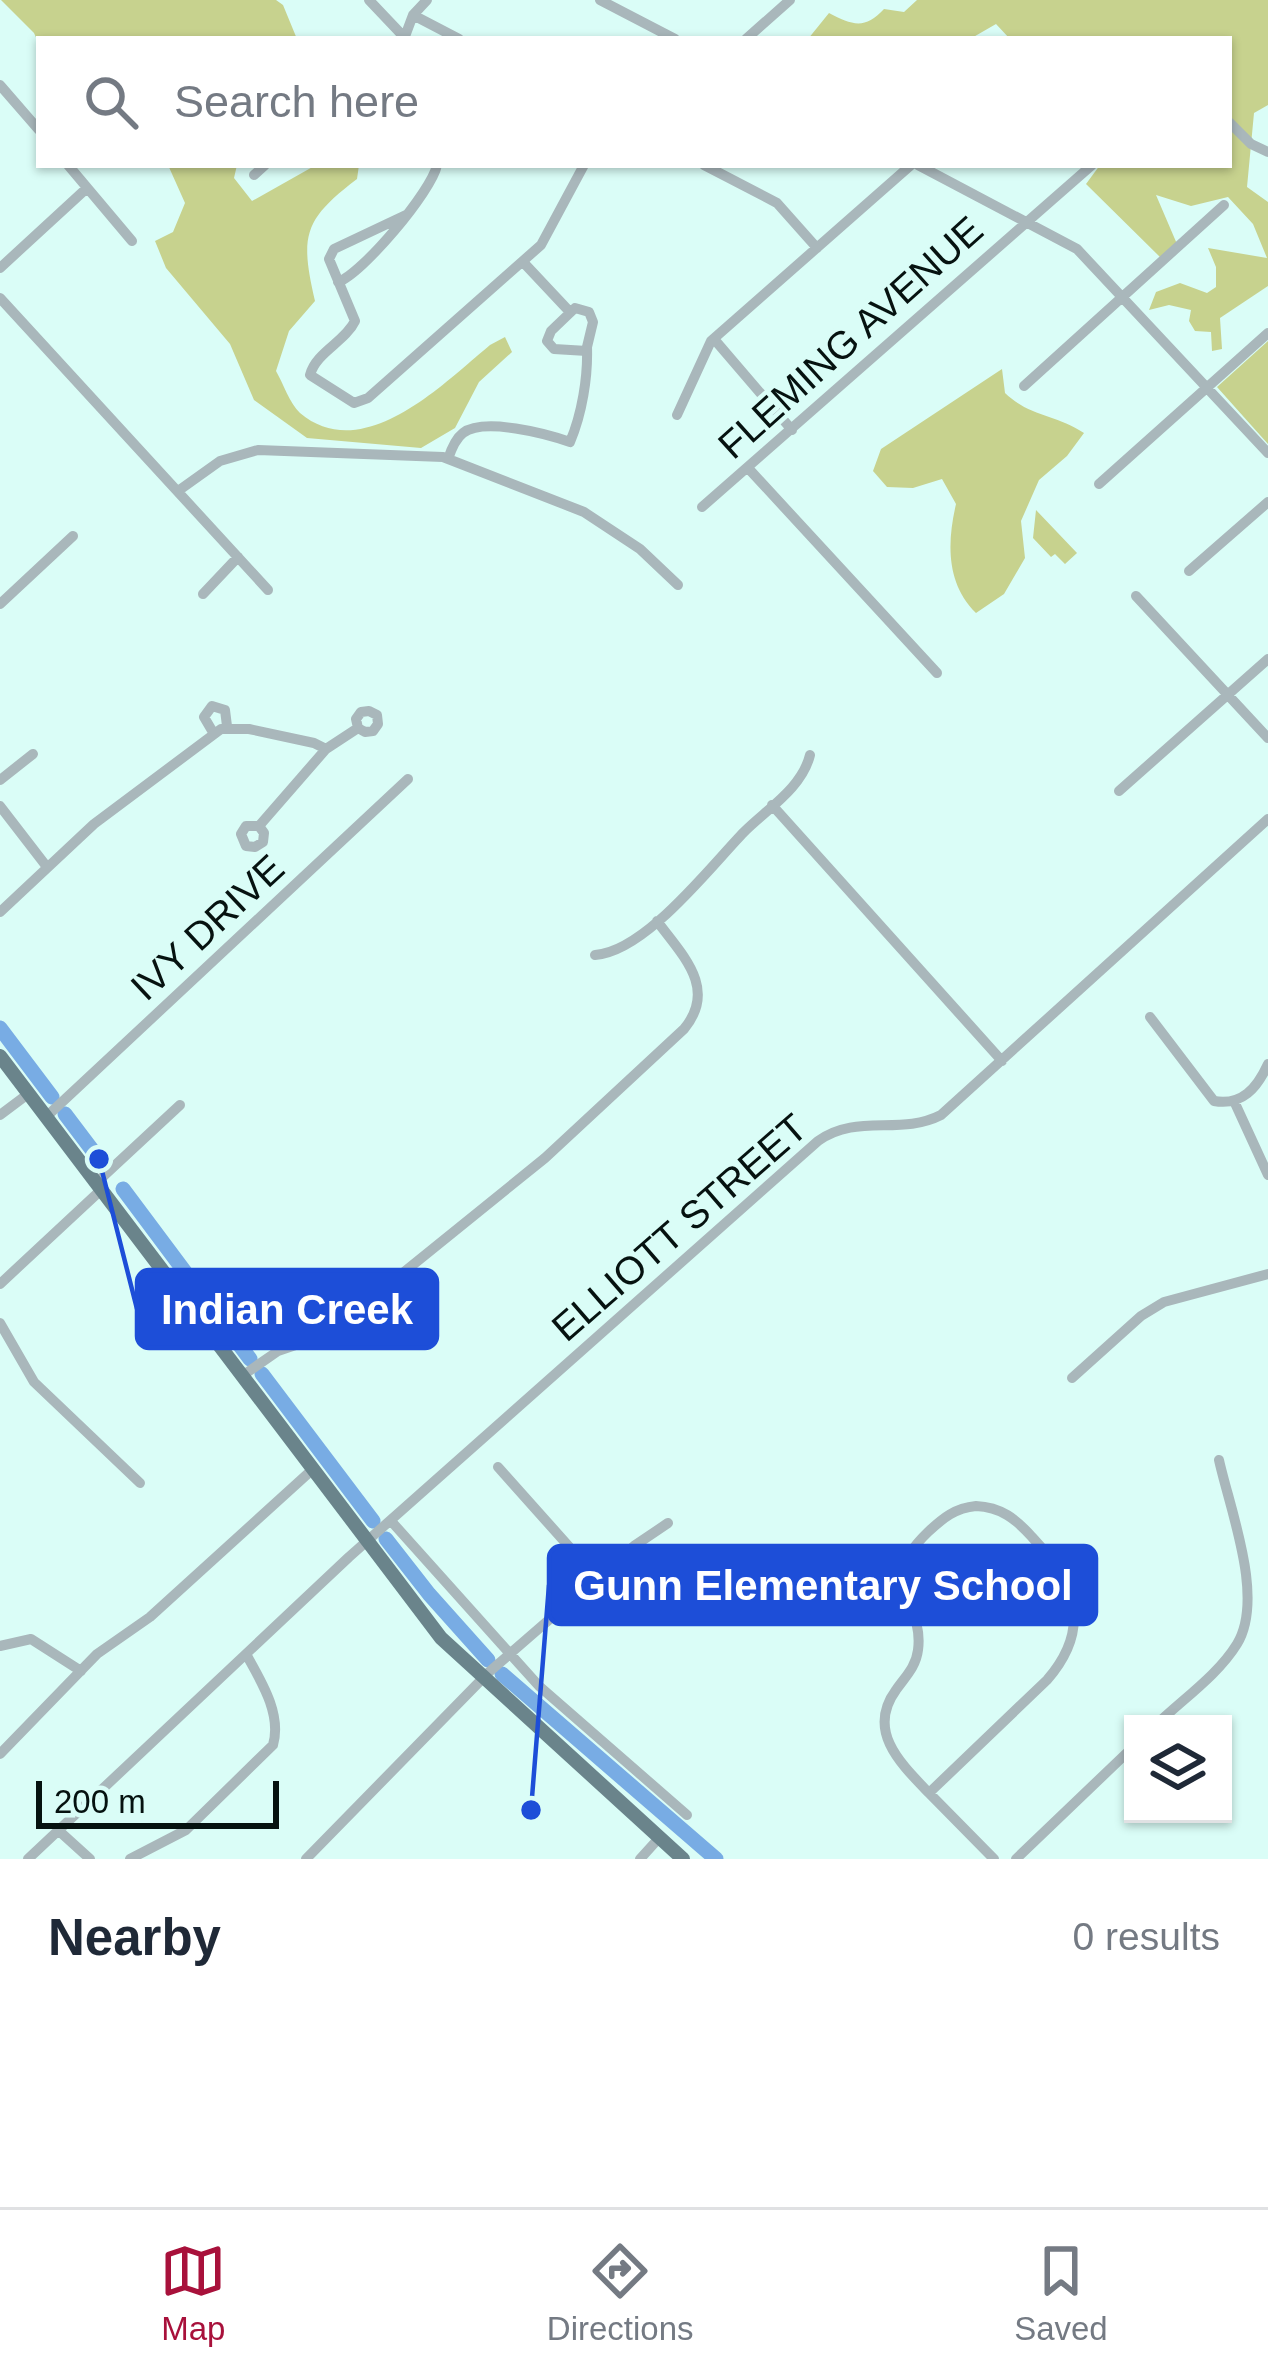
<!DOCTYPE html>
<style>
:root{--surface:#fff;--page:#f2f2f3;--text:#1f2937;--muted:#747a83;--line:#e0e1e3;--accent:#a8113b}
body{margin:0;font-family:Helvetica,sans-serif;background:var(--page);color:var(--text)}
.controls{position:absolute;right:36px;bottom:36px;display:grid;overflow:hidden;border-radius:0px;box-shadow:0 3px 9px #0004}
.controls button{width:108px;height:108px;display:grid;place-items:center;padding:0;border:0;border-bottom:3px solid var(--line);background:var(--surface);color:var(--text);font:60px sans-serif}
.scale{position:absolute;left:36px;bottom:30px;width:243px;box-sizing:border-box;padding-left:12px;border:6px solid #061210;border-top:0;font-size:33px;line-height:42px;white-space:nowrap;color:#061210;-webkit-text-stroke:9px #dafdf7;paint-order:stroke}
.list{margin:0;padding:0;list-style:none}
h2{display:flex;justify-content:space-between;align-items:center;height:156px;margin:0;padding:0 48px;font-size:51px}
h2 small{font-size:39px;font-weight:400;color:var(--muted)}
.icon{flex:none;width:66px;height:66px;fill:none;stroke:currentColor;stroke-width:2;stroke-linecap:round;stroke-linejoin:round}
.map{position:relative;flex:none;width:1268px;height:1859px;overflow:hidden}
.search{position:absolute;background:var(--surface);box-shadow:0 3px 9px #0004;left:36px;right:36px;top:36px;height:132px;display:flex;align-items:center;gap:30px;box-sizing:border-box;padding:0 42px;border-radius:0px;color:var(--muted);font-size:45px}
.sheet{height:348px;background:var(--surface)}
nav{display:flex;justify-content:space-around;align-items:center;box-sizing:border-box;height:168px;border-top:3px solid var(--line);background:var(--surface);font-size:33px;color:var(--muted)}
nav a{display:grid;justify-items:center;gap:6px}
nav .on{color:var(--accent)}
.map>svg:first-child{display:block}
</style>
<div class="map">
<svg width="1268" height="1859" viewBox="0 0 1268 1859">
<rect width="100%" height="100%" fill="#dafdf7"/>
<path fill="#c7d28e" d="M1,0h275l7,5 14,34h-258v5l-5,-11z
M917,0h351v105l-14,8 -7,74 21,15v84l-48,32 2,31 -10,2 -1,-19 -16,-1 -6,-10 2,-11 -22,-5 -20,5 7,-18 24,-9 27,10 9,-6v-20l-8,-19 59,10 -14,-34 -25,-27 -37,9 -35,-11 21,49 -16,14 -75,-74 14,-19h129v-126h-219l-14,-15 -26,15h-162l21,-26c23,12 36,17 55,-4l20,3z
M168,165h69l-3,13 18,23 64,-36h43l-2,14c-54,41 -57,57 -42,122l-26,30 -13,40c7,12 14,33 24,42 63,53 143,-29 190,-68l15,-8 7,15 -33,30 -24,46 -34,20 -114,-10 -53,-38 -24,-56 -64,-76 -11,-27 18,-9 12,-29z
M1268,341v103l-51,-57z
M1002,369l3,24c25,24 51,21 79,40l-17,23 -28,24 -18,41 4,37 -21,36 -28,19c-30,-30 -29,-70 -20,-109l-14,-25 -29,9 -26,-1 -14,-16 8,-22z
M1036,510l41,43 -12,11 -10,-10 -4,3 -18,-19z"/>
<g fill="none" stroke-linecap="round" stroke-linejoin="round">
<path stroke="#78ace4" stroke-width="15" d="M0,1028l52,69
M65,1114l34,45
M123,1189l127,170
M262,1374l111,147
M386,1539l43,55 59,66
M502,1674l214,185"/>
<path stroke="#a9b7bb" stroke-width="10" d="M369,0l36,38
M600,0l75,39
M413,15l46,24
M404,39l9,-24 14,-15
M746,39l44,-39
M0,85l39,45
M1229,122l22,22 17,8
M68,165l64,76
M704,165l73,38 40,45
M918,165l159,84 191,204
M254,175l11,-10
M406,215l-72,34 -5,10 26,62c-10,21 -39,31 -45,54l44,28 14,-5 173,-153 43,-80
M523,262l46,49
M0,268l87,-80
M338,282c24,-8 94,-91 99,-117
M0,298l268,292
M714,339l78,91
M1024,386l200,-181
M677,415l34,-74 200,-176
M448,459c3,-9 7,-20 15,-26 21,-16 84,1 107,9 12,-28 18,-65 17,-95l6,-25 -4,-10 -14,-4 -24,23 -4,10 7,8 33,2
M748,468l189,205
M1099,484l169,-151
M178,491l42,-30 38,-11 185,7 141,55 56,37 38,36
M702,507l390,-342
M1189,571l79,-69
M203,594l35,-37
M1136,596l132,142
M0,604l73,-68
M214,734l-10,-17 8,-11 13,4 2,16
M0,780l33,-26
M1119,791l149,-132
M772,805l230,256
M0,806l47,61
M259,826l5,7 -1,9 -8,5 -9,-1 -5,-12 5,-8h13l67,-77 32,-21 -2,-9 5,-7 8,-1 8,4 1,9 -5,7 -8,1 -7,-4
M0,912l94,-88 127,-95h28l65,14 12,6
M595,955c50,-3 115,-88 149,-123 23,-23 58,-44 66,-77
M1150,1017l64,84c28,5 43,-13 54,-37
M1234,1101l34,74
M0,1115l28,-21
M46,1117l362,-338
M96,1183l84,-78
M0,1284l101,-94
M0,1323l34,59 106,101
M242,1376l36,-25 44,-15 19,-13 204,-165 139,-129c34,-41 -2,-74 -27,-108
M1072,1378l69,-62 23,-14 104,-28
M498,1467l99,111
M976,1506c25,1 40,13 56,31 43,46 61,90 15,143l-118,113c-28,-29 -63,-62 -33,-103 9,-13 20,-23 22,-40 7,-52 -47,-63 10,-118 15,-14 27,-24 48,-26z
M391,1521l148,165 148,129
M0,1646l31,-7 50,32
M1157,1724c26,-25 61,-49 80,-80 28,-46 -7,-134 -18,-184
M0,1754l97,-100 53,-37 163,-148
M929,1793l65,66
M58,1830l32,29
M28,1859l321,-302 469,-416c39,-28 82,-5 123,-26l327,-296
M130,1859l56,-29 87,-85c9,-31 -12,-64 -27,-91
M306,1859l183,-187 145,-126 34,-23
M640,1859l19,-21
M1016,1859l117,-112"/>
<path stroke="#6a848b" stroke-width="14" d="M0,1056l441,582 242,221"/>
</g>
<g text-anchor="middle" stroke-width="9" stroke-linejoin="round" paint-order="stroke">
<g font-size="39" fill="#061210" stroke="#dafdf7">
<text transform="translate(850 337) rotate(-42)" y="14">FLEMING AVENUE</text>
<text transform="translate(207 927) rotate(-43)" y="14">IVY DRIVE</text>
<text transform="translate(679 1227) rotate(-41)" y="14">ELLIOTT STREET</text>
</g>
</g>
<path fill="none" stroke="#1d4ed8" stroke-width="4.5" d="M99 1159L137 1309M531 1810L549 1585"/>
<g fill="#1d4ed8" stroke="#dafdf7" stroke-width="4.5">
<circle cx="99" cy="1159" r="12"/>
<circle cx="531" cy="1810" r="12"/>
</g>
<g fill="#1d4ed8" stroke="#1d4ed8" stroke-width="4.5">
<rect x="137" y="1270" width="300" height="78" rx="12"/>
<rect x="549" y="1546" width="547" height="78" rx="12"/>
</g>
<g font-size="42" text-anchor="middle" font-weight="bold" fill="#fff">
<text x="287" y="1324">Indian Creek</text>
<text x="823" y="1600">Gunn Elementary School</text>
</g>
</svg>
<div class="controls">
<button><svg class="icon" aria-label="layers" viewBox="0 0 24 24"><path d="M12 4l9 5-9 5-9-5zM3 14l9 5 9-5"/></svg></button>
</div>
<div class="scale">200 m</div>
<div class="search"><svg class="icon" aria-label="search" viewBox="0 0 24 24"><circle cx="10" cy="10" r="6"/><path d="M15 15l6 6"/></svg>Search here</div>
</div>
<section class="sheet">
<h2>Nearby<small>0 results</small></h2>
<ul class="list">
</ul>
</section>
<nav>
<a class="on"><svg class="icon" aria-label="map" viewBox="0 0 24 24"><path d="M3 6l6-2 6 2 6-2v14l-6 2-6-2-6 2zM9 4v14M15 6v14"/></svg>Map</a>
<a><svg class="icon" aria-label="directions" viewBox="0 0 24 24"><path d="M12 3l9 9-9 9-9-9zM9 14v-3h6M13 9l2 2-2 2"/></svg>Directions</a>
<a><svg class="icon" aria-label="saved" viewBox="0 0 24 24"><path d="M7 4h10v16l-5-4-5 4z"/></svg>Saved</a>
</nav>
